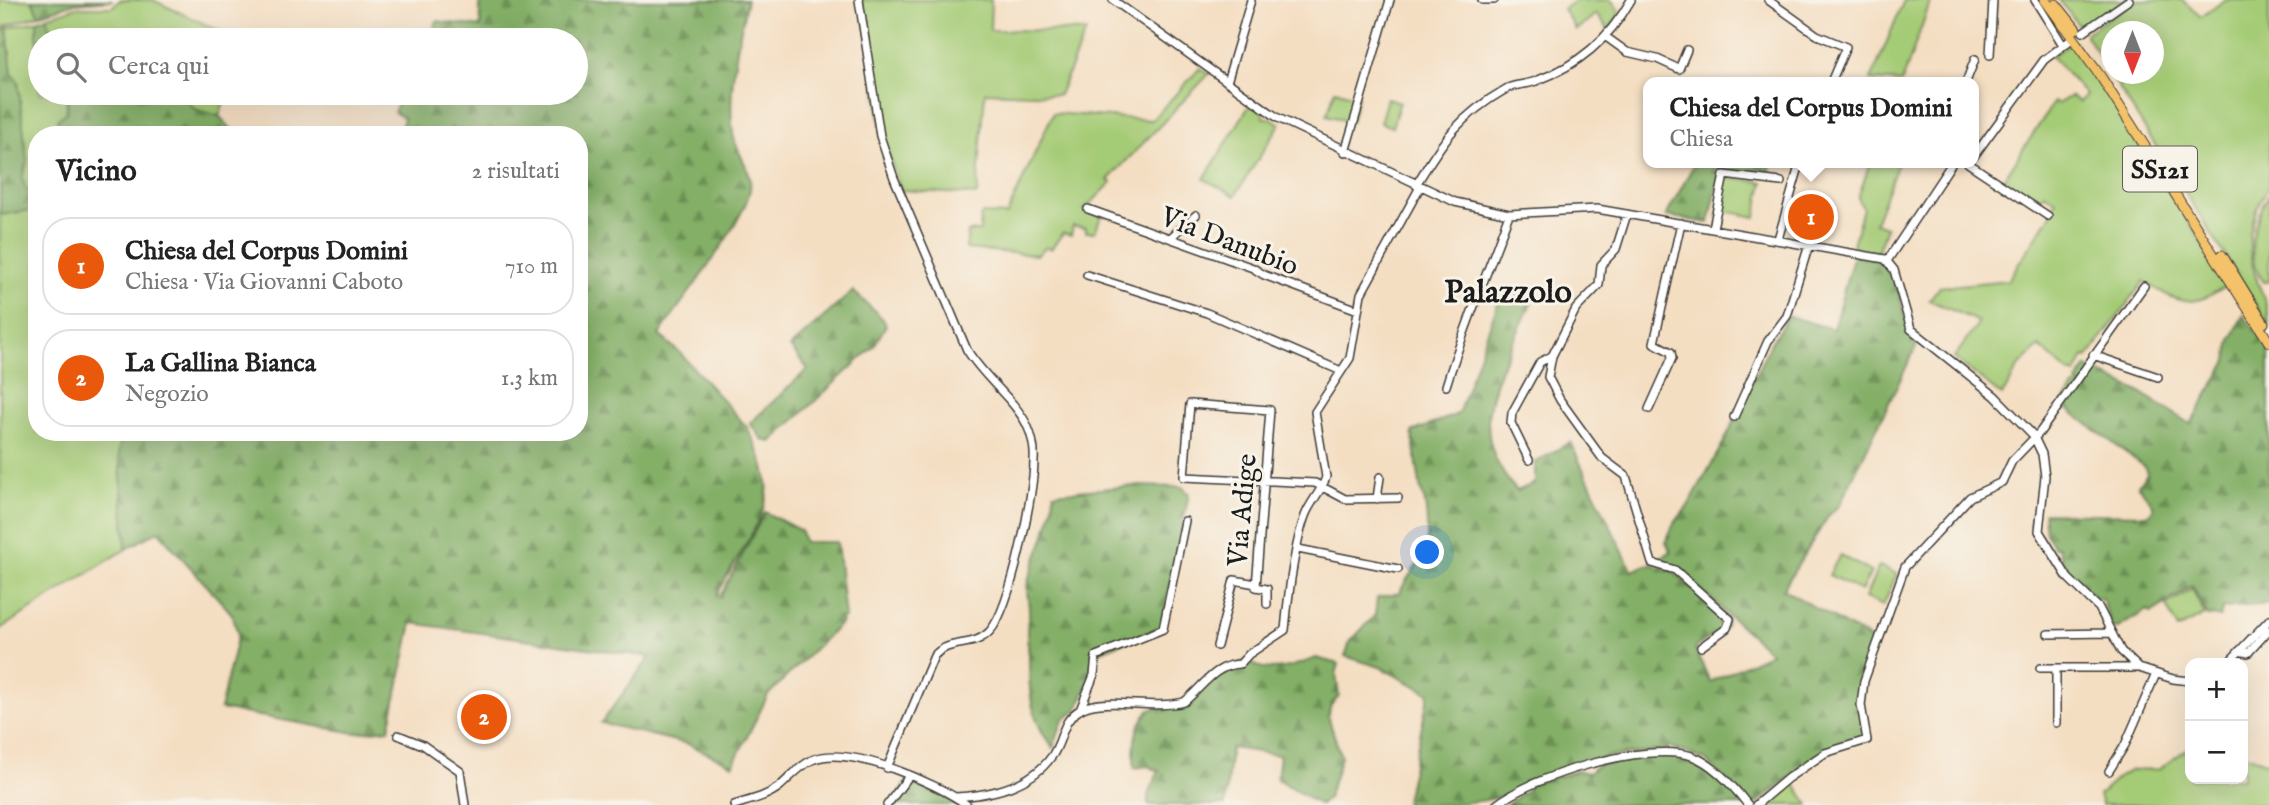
<!DOCTYPE html>
<html lang="it">
<meta charset="utf-8">
<style>
:root{--surface:#fff;--page:#f2f2f2;--text:#222;--muted:#767676;--line:#e0e0e0;--accent:#ea580c}
body{margin:0;font-family:"IM FELL English",serif;background:var(--page);color:var(--text)}
.controls{position:absolute;right:21px;bottom:21px;display:grid;overflow:hidden;border-radius:14px;box-shadow:0 7px 28px #0002}
.controls button{width:63px;height:63px;display:grid;place-items:center;padding:0;border:0;border-bottom:2px solid var(--line);background:var(--surface);color:var(--text);font:35px sans-serif}
.compass{position:absolute;left:2101px;top:21px;width:63px;height:63px;border-radius:50%;background:var(--surface);box-shadow:0 7px 28px #0002;rotate:180deg}
.you{position:absolute;left:1428px;top:553px;width:24px;height:24px;margin:-18px;border:5px solid #fff;border-radius:50%;background:#1a73e8;box-shadow:0 0 0 10px #1a73e833}
.badge{display:grid;place-items:center;width:46px;height:46px;border-radius:50%;background:var(--accent);color:#fff;font-size:23px;font-weight:700}
.pin{position:absolute;translate:-50% -50%;border:4px solid #fff;box-shadow:0 2px 7px #0006}
.popup{position:absolute;left:1643px;top:77px;width:336px;height:91px;box-sizing:border-box;display:grid;place-content:center;border-radius:14px;background:var(--surface);filter:drop-shadow(0 2px 5px #0005);font-size:23px;white-space:nowrap;color:var(--muted)}
.popup b{font-size:26px;color:var(--text)}
.popup::after{content:'';position:absolute;left:50%;top:100%;margin-left:-14px;border:14px solid transparent;border-top-color:var(--surface)}
.list{margin:0;padding:0;list-style:none}
h2{display:flex;justify-content:space-between;align-items:center;height:91px;margin:0;padding:0 28px;font-size:30px}
h2 small{font-size:23px;font-weight:400;color:var(--muted)}
.list li{display:grid;grid-template-columns:46px 1fr auto;gap:21px;align-items:center;box-sizing:border-box;height:98px;margin:0 14px 14px;padding:0 14px;border:2px solid var(--line);border-radius:28px}
.list b{display:block;font-size:26px;white-space:nowrap}
.list p{margin:0;font-size:23px;white-space:nowrap;color:var(--muted)}
.list em{font-size:23px;font-style:normal;color:var(--muted)}
.icon{flex:none;width:38px;height:38px;fill:none;stroke:currentColor;stroke-width:2;stroke-linecap:round;stroke-linejoin:round}
.map{position:relative;flex:none;width:2269px;height:805px;overflow:hidden}
.search{position:absolute;background:var(--surface);box-shadow:0 7px 28px #0002;left:28px;top:28px;width:560px;height:77px;display:flex;align-items:center;gap:18px;box-sizing:border-box;padding:0 24px;border-radius:38px;color:var(--muted);font-size:26px}
.panel{position:absolute;background:var(--surface);box-shadow:0 7px 28px #0002;left:28px;top:126px;width:560px;height:315px;border-radius:28px}
.map>svg:first-child{display:block}
</style>
<div class="map">
<svg width="2269" height="805" viewBox="0 0 2269 805">
<defs>
<pattern id="forest-firs" width="22" height="20" patternUnits="userSpaceOnUse" patternTransform="scale(1.75)"><rect width="22" height="20" fill="#83af66"/><path d="M5 1l3.5 6h-7zM16 11l3.5 6h-7z" fill="#6a8e53"/></pattern>
</defs>
<rect width="100%" height="100%" fill="#f7f3e8"/>
<filter id="ink" filterUnits="userSpaceOnUse"><feTurbulence type="fractalNoise" baseFrequency=".0143" numOctaves="2"/><feDisplacementMap in="SourceGraphic" scale="14" xChannelSelector="R" yChannelSelector="G"/><feConvolveMatrix kernelMatrix="1 2 1 2 8 2 1 2 1" color-interpolation-filters="sRGB"/></filter>
<filter id="wash" filterUnits="userSpaceOnUse"><feTurbulence type="fractalNoise" baseFrequency=".00686" numOctaves="4" result="noise"/><feDisplacementMap in="SourceGraphic" scale="28" xChannelSelector="R" yChannelSelector="G"/><feGaussianBlur stdDeviation="1.57" result="paint"/><feColorMatrix in="noise" values="0 0 0 0 0 0 0 0 0 0 0 0 0 0 0 0 0 1.4 0 .05"/><feComposite in="paint" operator="in"/></filter>
<g filter="url(#wash)">
<rect width="100%" height="100%" fill="#f4dec2"/>
<path fill="#a4cb75" stroke="#607448" stroke-width="2" fill-rule="evenodd" d="M0,0h32l7,15 -39,13z
M120,0h33l86,40h-186l-6,-23 30,-10h35z
M861,0h130l-1,30 96,1 -27,64 -74,-3 -8,103 -76,-5 -19,-54 -11,-85 3,-3 -5,-8z
M1577,0h34l9,12 -11,18 -13,-16 -20,16 -13,-21z
M1904,0h27l-29,82 -31,-2z
M2059,0h67l-44,30z
M2135,0h47l19,17 24,-17h44v186c-21,33 -25,60 -11,97 6,15 11,27 11,42l-184,-291zM2112,32h42v42h-42z
M37,21l3,72h23c9,15 0,25 -9,38l1,4h-18v68l-12,-16 -3,-9 5,-16 -9,-81 -6,-7 -5,-46z
M2074,42l154,242c-36,26 -49,20 -84,-3l-57,77 -3,-1 -8,17 -8,-2 -29,-26 -20,20 -17,30 -48,-38 25,-36 -50,-22 10,-13 69,-7 44,-67 -2,-3 6,-9 -12,-8 -7,10 -35,-21 52,-80 3,2 14,-8 8,6 7,-7 -35,-39z
M1200,68l9,6 -101,106 4,2 -28,28 17,6 -6,16h-9v-4l-13,-2 -2,9 -8,-2 -12,16 -5,-2 -9,8 -71,-6 2,-17 12,-1 1,-17 26,1 46,-102 99,7z
M1335,90l23,7 -7,25 -24,-7z
M182,93h45l-8,23 -22,-4z
M1387,98l13,4 -8,25 -12,-4z
M1251,103l11,8 2,7h7l9,6 -45,72 -31,-17z
M1870,163h28l-23,60 11,4 -9,26 -22,-5 -2,-3 10,-37 -5,-10z
M1726,178l37,4 -7,35 -30,-6 -9,5z
M2269,194v88h-5c-21,-25 -10,-63 5,-88z
M37,209v223h87l-5,17 7,100 -126,80v-414z
M1840,555l31,17 -10,19 -32,-16z
M1879,566l18,8 -14,32 -18,-8z
M2192,589l13,26 -27,14 -12,-23z
M2190,747v32h53v-25l26,9v42h-167l-3,-10 21,-19 11,-6 28,-1z
M1791,779l18,26h-49z"/>
<path fill="url(#forest-firs)" stroke="#506641" stroke-width="2" d="M32,0h81l-38,3 -36,12z
M479,0h268c-9,43 -20,89 -14,133 2,19 20,36 17,56 -4,32 -71,115 -91,146l21,18 67,74c9,16 23,48 20,67 -3,27 -37,74 -50,101l3,2 45,-85 36,19 3,11h33l8,76h-5l2,4 -74,73 -35,70 -45,-21 -87,-21 49,-66 -238,-34 -23,106 -34,4 -135,-24 18,-75 -6,-20 -74,-83 -32,18 -7,-100 5,-17h455v-297h-180l5,-17 -10,-6 9,-19h173v-53h-148l9,-19 44,6z
M47,17l6,23h-13v38l-3,-2v-55z
M7,28l5,46 6,7 9,81 -5,16 3,9 12,16v6l-37,6v-183z
M63,93h119l12,16 25,7 18,19h-182l3,-16 9,-7 1,-12z
M1695,163h76l-2,13 -55,-8 -1,4 7,1 -11,50 -43,-7z
M1854,254c10,3 24,4 32,12 19,18 11,54 32,77l-79,163 -10,9 -46,74 92,53c-14,34 -16,61 -9,96l-41,13 -72,54 -48,-45 -37,-14 -2,4 -55,6 -87,26c-8,23 -94,23 -119,23l24,-112 -49,-26 -35,-11 5,-14 25,-27 2,-17 23,-5c6,-17 21,-29 25,-42 4,-12 2,-51 -4,-60l-9,-59 46,-18 44,-122 30,9c-29,68 -74,125 -15,190l18,-8v-20l35,-21 62,129 17,-7 23,7 55,47 -1,8 -31,22 15,34 61,-29 -93,-83 -25,-9 18,-9 -5,-10 7,-17 15,-19 37,-66 44,-94 19,-30 45,13z
M853,291l30,28 3,6 -12,21 -103,96 -8,-2 -13,-17 58,-54 -18,-22z
M2243,315l26,33v256l-46,4 -3,9 -12,-1 -16,-30 -41,27 -4,-3 -31,19 -4,-2 -10,-28 -4,1 -15,-13 2,-4c-16,-5 -24,-21 -27,-36h-4l-8,-13 -2,-21 102,2 7,-5v-5l-15,-20 9,-11 -2,-7 -83,-62 11,-18 6,-2 -2,-4 10,-14 52,25 52,32 36,-63 4,-21z
M1134,486l48,1 7,7 -28,133 -67,27 -2,21 -15,35 -14,10 -10,28c-20,-24 -24,-51 -24,-81 1,-22 -5,-29 0,-53 1,-11 -4,-22 -1,-33 9,-29 25,-56 26,-88z
M1316,658l23,6 -3,10 3,22 -8,9 -3,11 13,41 -13,41 -8,7 -43,-26 3,-24 -49,-7 -6,57h-77v-10l11,-24 -11,-5 -14,2c0,-25 -1,-39 16,-59l33,-4 29,-29 35,-16c20,17 47,6 69,-2z
M1663,754c42,6 56,20 83,51h-239l20,-15 1,-5 49,-14 12,2c15,-19 52,-16 74,-19z
M908,780l21,7v5l3,1 1,-5 15,7 -1,3 14,7h-70z"/>
</g>
<g filter="url(#ink)">
<g fill="none" stroke-linecap="round" stroke-linejoin="round">
<g stroke="#3c3935" stroke-width="10">
<path id="minor" d="M859,0l21,136 14,42 73,172c17,28 47,49 60,75 5,11 8,23 7,36 0,32 -23,147 -44,170 -16,18 -41,7 -56,25l-47,112
M1113,0l165,118 177,84 54,12 88,-5 288,50 9,11 17,59 84,67 38,39 9,19 3,22 -6,55 29,47 31,30 22,43 18,17 34,11 17,2
M1482,0h12
M1768,0l49,35 29,12 -15,35
M2035,0l28,45
M2083,32l46,-32
M1606,37l21,15 30,7 22,10 8,-19
M1990,55l3,-55
M1227,82l24,-82
M1966,82l9,-23
M1345,152l45,-152
M1974,156l70,-96 28,-21
M1968,163l80,53
M1416,185c27,-45 43,-69 90,-96 8,-5 21,-4 30,-8 43,-16 73,-42 95,-81
M1088,209l165,59 11,7 94,35
M1713,228l11,-53 57,7
M1170,238l26,-23
M1778,239l22,-76
M1887,261l65,-98
M1087,275l120,38 134,58
M2093,355l65,22
M1552,356l-4,21 12,23 42,58 24,18 26,87 23,7 55,49 -3,9 -26,19
M1446,386c18,-59 42,-114 63,-172
M1649,409l23,-51 -1,-6 -17,-9 27,-120
M1734,417l34,-76 19,-25 22,-71
M1529,460l-18,-37 1,-10 28,-51 12,-6 24,-47 23,-24 2,-20 15,-16 11,-35
M1377,499l3,-22
M1298,549l100,20
M1267,604v-15l-11,-2 14,-177 -80,-6 -6,73 131,6 30,16 53,-1
M2048,634l62,-1
M1217,646l17,-66 22,4
M2239,651l9,2 21,-23
M2228,663l41,-43
M2040,668h98
M1080,710l14,-35 2,-19 67,-27 22,-108
M2056,723v-55
M398,735l25,10 37,26 5,34
M2109,771l16,-26 31,-71
M956,797c35,-2 75,-11 96,-41 13,-19 8,-36 31,-48 25,-11 70,2 101,-6 19,-15 30,-37 56,-38l9,-10 36,-24c3,-32 9,-84 20,-114 5,-14 17,-25 21,-39l-11,-65 35,-54 11,-64 59,-107
M734,805c16,-5 32,-8 45,-18 10,-8 20,-21 33,-27 36,-16 125,23 155,45
M887,805l22,-29
M1496,805c36,-29 150,-64 196,-49 22,8 42,31 56,49
M1756,805l32,-27 37,-25 42,-13 -6,-35 3,-24 41,-114 65,-70 32,-15 10,-21 28,-29 104,-146"/>
</g>
<g stroke="#3c3935" stroke-width="11">
<path id="major" d="M2045,0l56,77 168,265
M2056,4l20,25
M2222,255l42,68"/>
</g>
<use href="#minor" stroke="#fff" stroke-width="7"/>
<use href="#major" stroke="#f3c26a" stroke-width="9"/>
</g>
</g>
<g text-anchor="middle" stroke-width="6" stroke-linejoin="round" paint-order="stroke">
<rect fill="#f7f3e8" stroke="#5e5c59" stroke-width="2" x="2123" y="146.5" width="74" height="45" rx="5"/>
<g font-size="26" font-weight="bold" fill="#1c1c1c">
<text x="2160" y="178">SS121</text>
</g>
<g font-size="28" fill="#1c1c1c" stroke="#f7f3e8">
<text transform="translate(1230 240) rotate(21)" y="10">Via Danubio</text>
<text transform="translate(1241 510) rotate(-85)" y="10">Via Adige</text>
</g>
<g font-size="32" font-weight="bold" fill="#1c1c1c" stroke="#f7f3e8">
<text x="1508" y="302">Palazzolo</text>
</g>
</g>
</svg>
<div class="controls">
<button>+</button>
<button>−</button>
</div>
<svg class="compass" viewBox="-18 -18 36 36"><path d="M0-13l5 13h-10z" fill="#e53935"/><path d="M0 13l5-13h-10z" fill="#767676"/></svg>
<div class="you"></div>
<div class="pin badge" style="left:1811px;top:217px">1</div>
<div class="popup"><b>Chiesa del Corpus Domini</b>Chiesa</div>
<div class="pin badge" style="left:484px;top:717px">2</div>
<div class="search"><svg class="icon" aria-label="search" viewBox="0 0 24 24"><circle cx="10" cy="10" r="6"/><path d="M15 15l6 6"/></svg>Cerca qui</div>
<section class="panel">
<h2>Vicino<small>2 risultati</small></h2>
<ul class="list">
<li><span class="badge">1</span><div><b>Chiesa del Corpus Domini</b><p>Chiesa · Via Giovanni Caboto</p></div><em>710 m</em></li>
<li><span class="badge">2</span><div><b>La Gallina Bianca</b><p>Negozio</p></div><em>1.3 km</em></li>
</ul>
</section>
</div>
